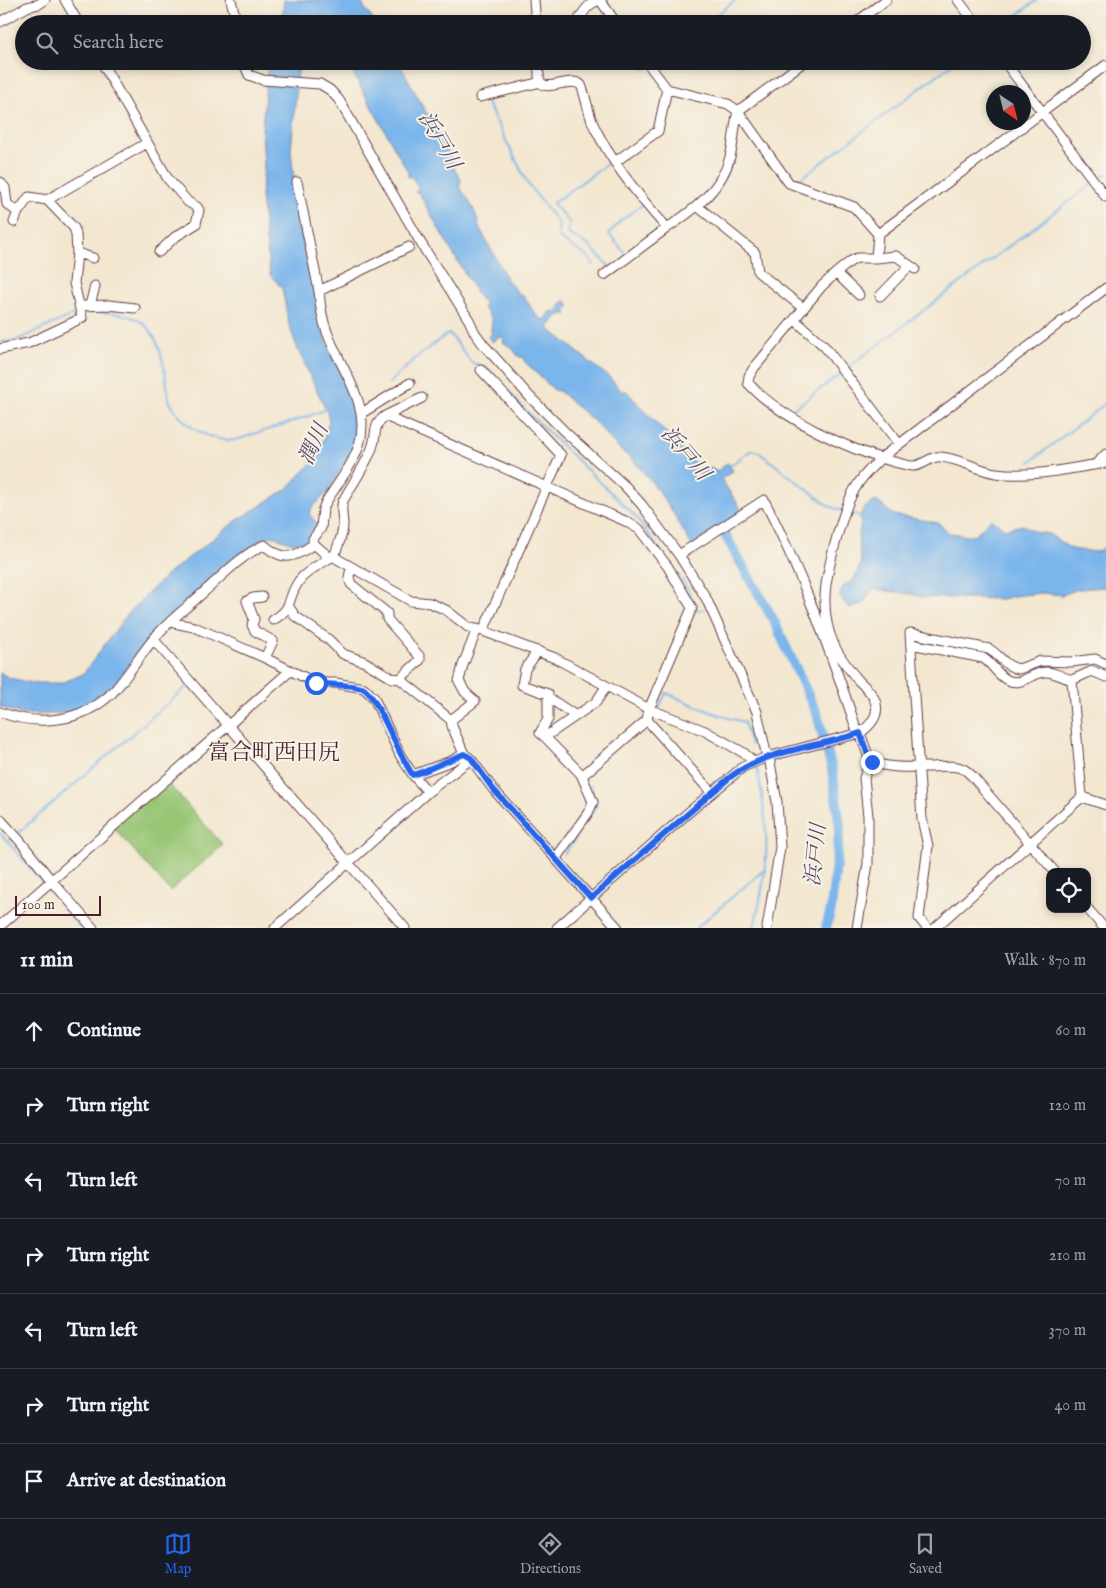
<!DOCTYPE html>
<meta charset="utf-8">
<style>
:root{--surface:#171b24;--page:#242831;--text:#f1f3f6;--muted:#9ea1a6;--line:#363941;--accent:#2563eb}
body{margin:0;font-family:"IM FELL English","Noto Serif JP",serif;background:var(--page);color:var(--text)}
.controls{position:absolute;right:15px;bottom:15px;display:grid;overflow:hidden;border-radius:10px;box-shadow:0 2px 8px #0003}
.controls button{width:45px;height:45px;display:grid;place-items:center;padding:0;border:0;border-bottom:1px solid var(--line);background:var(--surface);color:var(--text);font:25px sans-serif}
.compass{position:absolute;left:986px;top:85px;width:45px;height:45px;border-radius:50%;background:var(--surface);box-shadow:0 2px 8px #0003;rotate:145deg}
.scale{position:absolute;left:15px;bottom:12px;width:86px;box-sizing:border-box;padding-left:5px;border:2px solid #4a1f2b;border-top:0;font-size:14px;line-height:18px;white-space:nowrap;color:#4a1f2b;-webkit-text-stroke:4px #f7f3e8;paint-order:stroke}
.stop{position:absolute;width:15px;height:15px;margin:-11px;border:4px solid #2563eb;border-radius:50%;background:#fff}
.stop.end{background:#2563eb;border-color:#fff;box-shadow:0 1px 5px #0008}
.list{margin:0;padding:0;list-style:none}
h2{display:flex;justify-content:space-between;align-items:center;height:65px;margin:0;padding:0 20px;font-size:21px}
h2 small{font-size:16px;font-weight:400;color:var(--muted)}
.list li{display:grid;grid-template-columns:32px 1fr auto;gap:15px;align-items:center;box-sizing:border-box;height:75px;padding:0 20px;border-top:1px solid var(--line)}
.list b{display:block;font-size:19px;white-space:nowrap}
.list em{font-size:16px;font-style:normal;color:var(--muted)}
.icon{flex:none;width:28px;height:28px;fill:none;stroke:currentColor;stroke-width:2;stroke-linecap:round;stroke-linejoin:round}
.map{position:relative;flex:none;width:1106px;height:928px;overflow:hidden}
.search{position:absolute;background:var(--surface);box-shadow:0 2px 8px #0003;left:15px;right:15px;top:15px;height:55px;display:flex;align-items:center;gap:12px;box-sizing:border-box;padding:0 18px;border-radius:28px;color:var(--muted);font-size:19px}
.sheet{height:590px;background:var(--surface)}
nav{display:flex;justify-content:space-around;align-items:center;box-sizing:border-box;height:70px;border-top:1px solid var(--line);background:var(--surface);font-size:14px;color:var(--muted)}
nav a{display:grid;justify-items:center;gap:2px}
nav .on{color:var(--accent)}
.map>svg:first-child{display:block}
</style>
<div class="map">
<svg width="1106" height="928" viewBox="0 0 1106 928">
<rect width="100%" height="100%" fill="#f7f3e8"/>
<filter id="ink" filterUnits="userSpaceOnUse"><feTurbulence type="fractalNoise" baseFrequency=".02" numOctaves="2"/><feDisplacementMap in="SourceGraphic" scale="10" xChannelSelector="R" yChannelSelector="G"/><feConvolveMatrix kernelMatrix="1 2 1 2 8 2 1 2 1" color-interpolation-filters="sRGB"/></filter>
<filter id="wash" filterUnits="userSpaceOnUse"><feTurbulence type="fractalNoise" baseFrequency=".0096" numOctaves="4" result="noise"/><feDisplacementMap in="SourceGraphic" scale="20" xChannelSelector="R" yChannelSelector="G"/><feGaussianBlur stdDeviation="1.12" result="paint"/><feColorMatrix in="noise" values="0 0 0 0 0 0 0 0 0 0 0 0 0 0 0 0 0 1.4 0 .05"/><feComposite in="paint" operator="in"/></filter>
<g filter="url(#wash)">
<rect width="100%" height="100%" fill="#f3e7d0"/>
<path fill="#98c675" stroke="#717250" d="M166,781l57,64 -53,46 -56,-63z"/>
<path fill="#7ab5eb" stroke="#626a8b" d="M284,0h75l17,24h-51l-4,-8c-6,-2 -8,-2 -13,2l-1,6h-26z
M268,61h31l-8,89 4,39 -2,2 29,140 33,74 2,10 -1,22 -5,15 -24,41 -14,14 -4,7 10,12 -12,15 -14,2 -21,-7 -11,3 -38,30 -50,44 -46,54 -13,18 -16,16 -31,12 -15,1h-30l-22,-7v-34l10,5 22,5h30l21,-9 46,-62 39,-38 68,-53 51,-32 22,-23 14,-24 6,-21 -2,-9 -29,-62 -9,-25 -7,-37 -12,-13 -9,-79 3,-30 -2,-37z
M346,61h52l53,97 4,12 6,10 -2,6c8,12 19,27 20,41l29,54 12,14h2c9,8 10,20 21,25l7,-8 9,-1 1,-6 5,-5 5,6 -5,4 2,4c-6,-1 -14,4 -16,10l-3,2 1,3 61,49 12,14 3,-2 70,73 -3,11 2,4 3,2 6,-12h10l3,4 12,-9 5,8 -12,8 22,33 -51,34 -20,-35 -21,-30 -21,-24 -9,-6 -25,-28 -37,-32 -5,-1 -30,-29v-4h-5l-7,-9 -9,-6 1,-2 -2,-3h-3l-7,5 -4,-5 4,-3 -1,-4 1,-10 -9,-13 3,-2 -4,-3c-22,-36 -43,-72 -63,-109l-4,-1 3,-2v-4l-7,-10 -3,1v-5z
M876,501c7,4 11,10 18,14l45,8 9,10c8,0 12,2 20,3 8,1 17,-12 23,-17l14,10 18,-4 12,7 14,2 22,15 26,3 9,-6v41l-27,2 -17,6 -22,-2 -26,3 -12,3 -81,-2 -5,-2 -41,-6 -4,2 -7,12 -12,5 -4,-1 -8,-10c1,-10 3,-12 13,-16l8,-17 -3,-27 3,-13 -1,-8 4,-8z"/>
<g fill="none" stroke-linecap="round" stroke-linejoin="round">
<path stroke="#7ab5eb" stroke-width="2" d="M705,24l31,-24
M1006,24l31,-24
M641,61l5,9
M485,99l43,85 31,40 -1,9 1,5 29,19 6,8
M1098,180l8,-6
M796,182l160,-121
M624,252l-15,-18 11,-13 22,-16
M609,266l-20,-20 -22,-13 3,-10 -17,-20 57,-41
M84,312c15,0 35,0 50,6 29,11 31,57 35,82 11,24 39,42 66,40 7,-1 15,-5 22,-7 24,-7 47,-15 70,-24
M0,342l15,-1 62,-28
M847,368l245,-184
M389,383l28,-26 29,-22 4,-1 22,29 14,4 37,41 112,108 51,70 12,25 5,-2
M774,400l16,10 2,3
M792,410l50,-37
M1030,462l76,-59
M730,466l20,-15h7l72,55 14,5
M848,512l12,4
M658,709l8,-16c26,11 50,23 78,29l7,23
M591,786l5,14
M592,813l5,-9
M0,833l8,9 6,-5
M17,834l172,-149
M8,842l36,42
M564,854l12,-16
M47,888l34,40
M696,928l68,-58
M754,928c7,-31 14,-63 12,-96 -1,-21 -5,-43 -9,-65"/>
<path stroke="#7ab5eb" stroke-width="10" d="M717,521l57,100 43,93 15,55 8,58 -9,82 -5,19"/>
</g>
</g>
<g filter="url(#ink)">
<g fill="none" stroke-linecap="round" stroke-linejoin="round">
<g stroke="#633d44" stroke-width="11">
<path id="minor" d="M65,0l14,24
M231,0l6,24
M534,0l2,24
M600,0l17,24
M958,0l18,24
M0,22l27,-15 12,-3 6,-4
M167,24l2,-2
M576,24c7,-11 12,-22 25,-24
M854,24l32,-24
M101,61l67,118 20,23 9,5 2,3 -3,14 -21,13 -16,15
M243,61l6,14 14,5 57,4 10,6 9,10 83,145 47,75 6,13 8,11 46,52 36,36 60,54 17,19 37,50 27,43 51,114 10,45
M539,61c0,6 -1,15 1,20 5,13 31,-6 41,4 6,14 7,30 14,43 18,37 45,70 72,100 26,-17 55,-39 63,-71 4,-15 4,-30 8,-46l67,-50
M646,61l21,28 61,15 10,7 51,72 65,24 24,27 -2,24h-19l-6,3 -15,12 -14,13 -68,82 -5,8 -1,7c32,35 101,67 146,79 6,1 13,4 19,4 11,0 18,-11 28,-9 20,2 36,13 55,16 36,5 74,-5 110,-10
M1004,61l102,136
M480,97l61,-15
M615,162l43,-31 9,-42
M0,182l5,6 2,16 11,8
M297,182l22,109
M697,206l56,45 2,2 3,19 45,36
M14,222l4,-10 11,-15 18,3
M878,234l228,-169
M77,253l16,5
M876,258l20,-2 19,13
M836,273l23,22
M604,275l63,-47
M880,296l29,-30
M90,305l5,-19
M80,306l29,-1 26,3
M795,320l30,27 74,97
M0,349l29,-6 53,-25 -8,-35 3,-30 -1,-19 -2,-6 -27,-28 100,-57
M481,370l80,85 -78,176
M362,413l48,-30
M385,416l37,-18
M1095,465l11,-11
M314,544l14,12 6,1 77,44 19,2 16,7 22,17 15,4 72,27 94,51 56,22 39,22 10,9
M679,555l85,-55c38,73 66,150 92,228l4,5 10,28c17,8 43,6 62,6 10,0 22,-3 31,2 3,1 7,5 9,7l83,96
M334,557c3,-10 9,-21 9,-32 0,-9 -3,-16 0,-24 8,-15 24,-38 29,-53 6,-15 -1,-21 13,-32l240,105 14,8 29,38 24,41 -43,101 -2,11 65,73
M351,567l-2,11 2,6 36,29v6l33,38v3l-20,19 51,41
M262,597l-9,1 -6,3 7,18 -2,6 3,6 18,10 -8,17
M289,607l6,9 34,24 14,14 22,8 27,16 8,1
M273,620c22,-13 13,-21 26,-39 7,-10 22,-17 32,-24
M171,621l3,2 20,4 19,8 52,23 51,25h19l29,5 10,10 26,57 13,20 38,-14 13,-7
M477,629l-14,36 -4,16 6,11 10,9 -24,19 1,6 12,28 7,5 22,30 125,139
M154,640l251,288
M911,644l72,14c10,6 16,20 27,23 13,4 22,-8 35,-9 9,-1 18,6 27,8l20,-9 14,6
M538,651l-13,18 -3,16 26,9v25l-8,14 5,4
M1072,680l10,117
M549,699l6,3 21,14
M0,712c38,15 83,10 113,-20 16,-17 28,-39 44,-57 14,-16 32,-29 48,-44 18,-16 37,-36 59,-46 20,17 30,13 50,-1l-1,-5 8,-11 2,-19 3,-7c11,-18 27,-37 33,-57 13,-41 -19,-76 -32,-113 -5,-13 -7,-27 -8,-41l90,-44
M413,775l15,17
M582,776l65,-56
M1082,797l24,8
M0,819l20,22 31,39 42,48
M556,858l32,-45 5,-11 -12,-28 -36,-37 51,-35 10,-15
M1087,908l17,20
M0,926l290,-255
M275,928l153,-136 43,-33
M557,928l132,-116 54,-45 24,-10 93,-24c10,-7 19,-16 16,-29 -2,-10 -11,-17 -18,-24 -9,-11 -18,-22 -24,-35 -17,-38 -7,-73 4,-112 5,-16 9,-32 18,-46 6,-11 16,-20 25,-29l225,-170
M767,928l13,-81 -3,-45 -8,-45
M857,928l11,-64v-48l-4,-38 6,-17
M927,928l-8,-10 9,-72 -6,-27 -12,-186 79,16c11,6 16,18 30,20l22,-8 30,1 24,-3 11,5
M935,928l147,-131"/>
</g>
<use href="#minor" stroke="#fff" stroke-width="9"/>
</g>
</g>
<g fill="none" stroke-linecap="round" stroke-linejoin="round" filter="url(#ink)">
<path stroke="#2563eb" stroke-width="6" d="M316,683c15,3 31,0 46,5 15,5 37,70 51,87l11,-4 40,-17 7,4 22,31 98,109 138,-120c35,-28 89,-31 131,-45l10,28 2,1"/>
</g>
<g text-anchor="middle" stroke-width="4" stroke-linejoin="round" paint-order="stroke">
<g font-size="21" font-style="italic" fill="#584c65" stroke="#f7f3e8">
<text transform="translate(440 140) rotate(60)" y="7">浜戸川</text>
<text transform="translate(313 444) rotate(-66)" y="7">潤川</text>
<text transform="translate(686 453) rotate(50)" y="7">浜戸川</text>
<text transform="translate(815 855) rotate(-84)" y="7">浜戸川</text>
</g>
<g font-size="22" fill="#4a1f2b" stroke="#f7f3e8">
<text x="274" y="759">富合町西田尻</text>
</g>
</g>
</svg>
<div class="controls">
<button><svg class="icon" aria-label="locate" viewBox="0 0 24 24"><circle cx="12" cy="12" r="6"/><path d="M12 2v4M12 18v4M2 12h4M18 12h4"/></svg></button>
</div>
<svg class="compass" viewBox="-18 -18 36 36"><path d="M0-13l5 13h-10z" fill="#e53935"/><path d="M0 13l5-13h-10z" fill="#9ea1a6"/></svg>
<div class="scale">100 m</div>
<div class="stop" style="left:316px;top:683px"></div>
<div class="stop end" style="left:872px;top:762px"></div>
<div class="search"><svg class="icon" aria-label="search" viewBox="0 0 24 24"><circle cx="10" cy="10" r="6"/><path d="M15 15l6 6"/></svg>Search here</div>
</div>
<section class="sheet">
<h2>11 min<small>Walk · 870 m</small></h2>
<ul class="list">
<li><svg class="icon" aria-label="ahead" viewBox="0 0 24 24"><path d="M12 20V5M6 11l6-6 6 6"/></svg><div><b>Continue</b></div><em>60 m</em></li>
<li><svg class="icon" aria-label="right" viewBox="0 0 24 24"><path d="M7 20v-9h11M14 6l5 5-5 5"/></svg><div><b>Turn right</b></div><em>120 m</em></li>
<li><svg class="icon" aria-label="left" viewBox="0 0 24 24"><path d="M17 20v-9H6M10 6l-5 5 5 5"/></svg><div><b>Turn left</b></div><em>70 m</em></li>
<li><svg class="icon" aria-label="right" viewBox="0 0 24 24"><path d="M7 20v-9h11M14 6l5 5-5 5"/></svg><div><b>Turn right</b></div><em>210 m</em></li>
<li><svg class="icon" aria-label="left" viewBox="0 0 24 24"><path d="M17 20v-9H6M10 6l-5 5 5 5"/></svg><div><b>Turn left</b></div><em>370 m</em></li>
<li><svg class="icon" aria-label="right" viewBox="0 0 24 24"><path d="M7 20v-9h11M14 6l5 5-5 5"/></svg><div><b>Turn right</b></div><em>40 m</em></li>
<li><svg class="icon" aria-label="arrive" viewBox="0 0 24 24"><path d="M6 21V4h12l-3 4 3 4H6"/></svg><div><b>Arrive at destination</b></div></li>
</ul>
</section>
<nav>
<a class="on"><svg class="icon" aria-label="map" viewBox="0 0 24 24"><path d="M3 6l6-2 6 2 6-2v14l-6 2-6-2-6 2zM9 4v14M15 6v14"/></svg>Map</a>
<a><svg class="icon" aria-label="directions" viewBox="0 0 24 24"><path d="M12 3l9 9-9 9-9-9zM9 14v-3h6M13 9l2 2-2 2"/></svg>Directions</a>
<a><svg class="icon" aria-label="saved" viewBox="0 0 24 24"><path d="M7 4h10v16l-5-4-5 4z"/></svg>Saved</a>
</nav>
